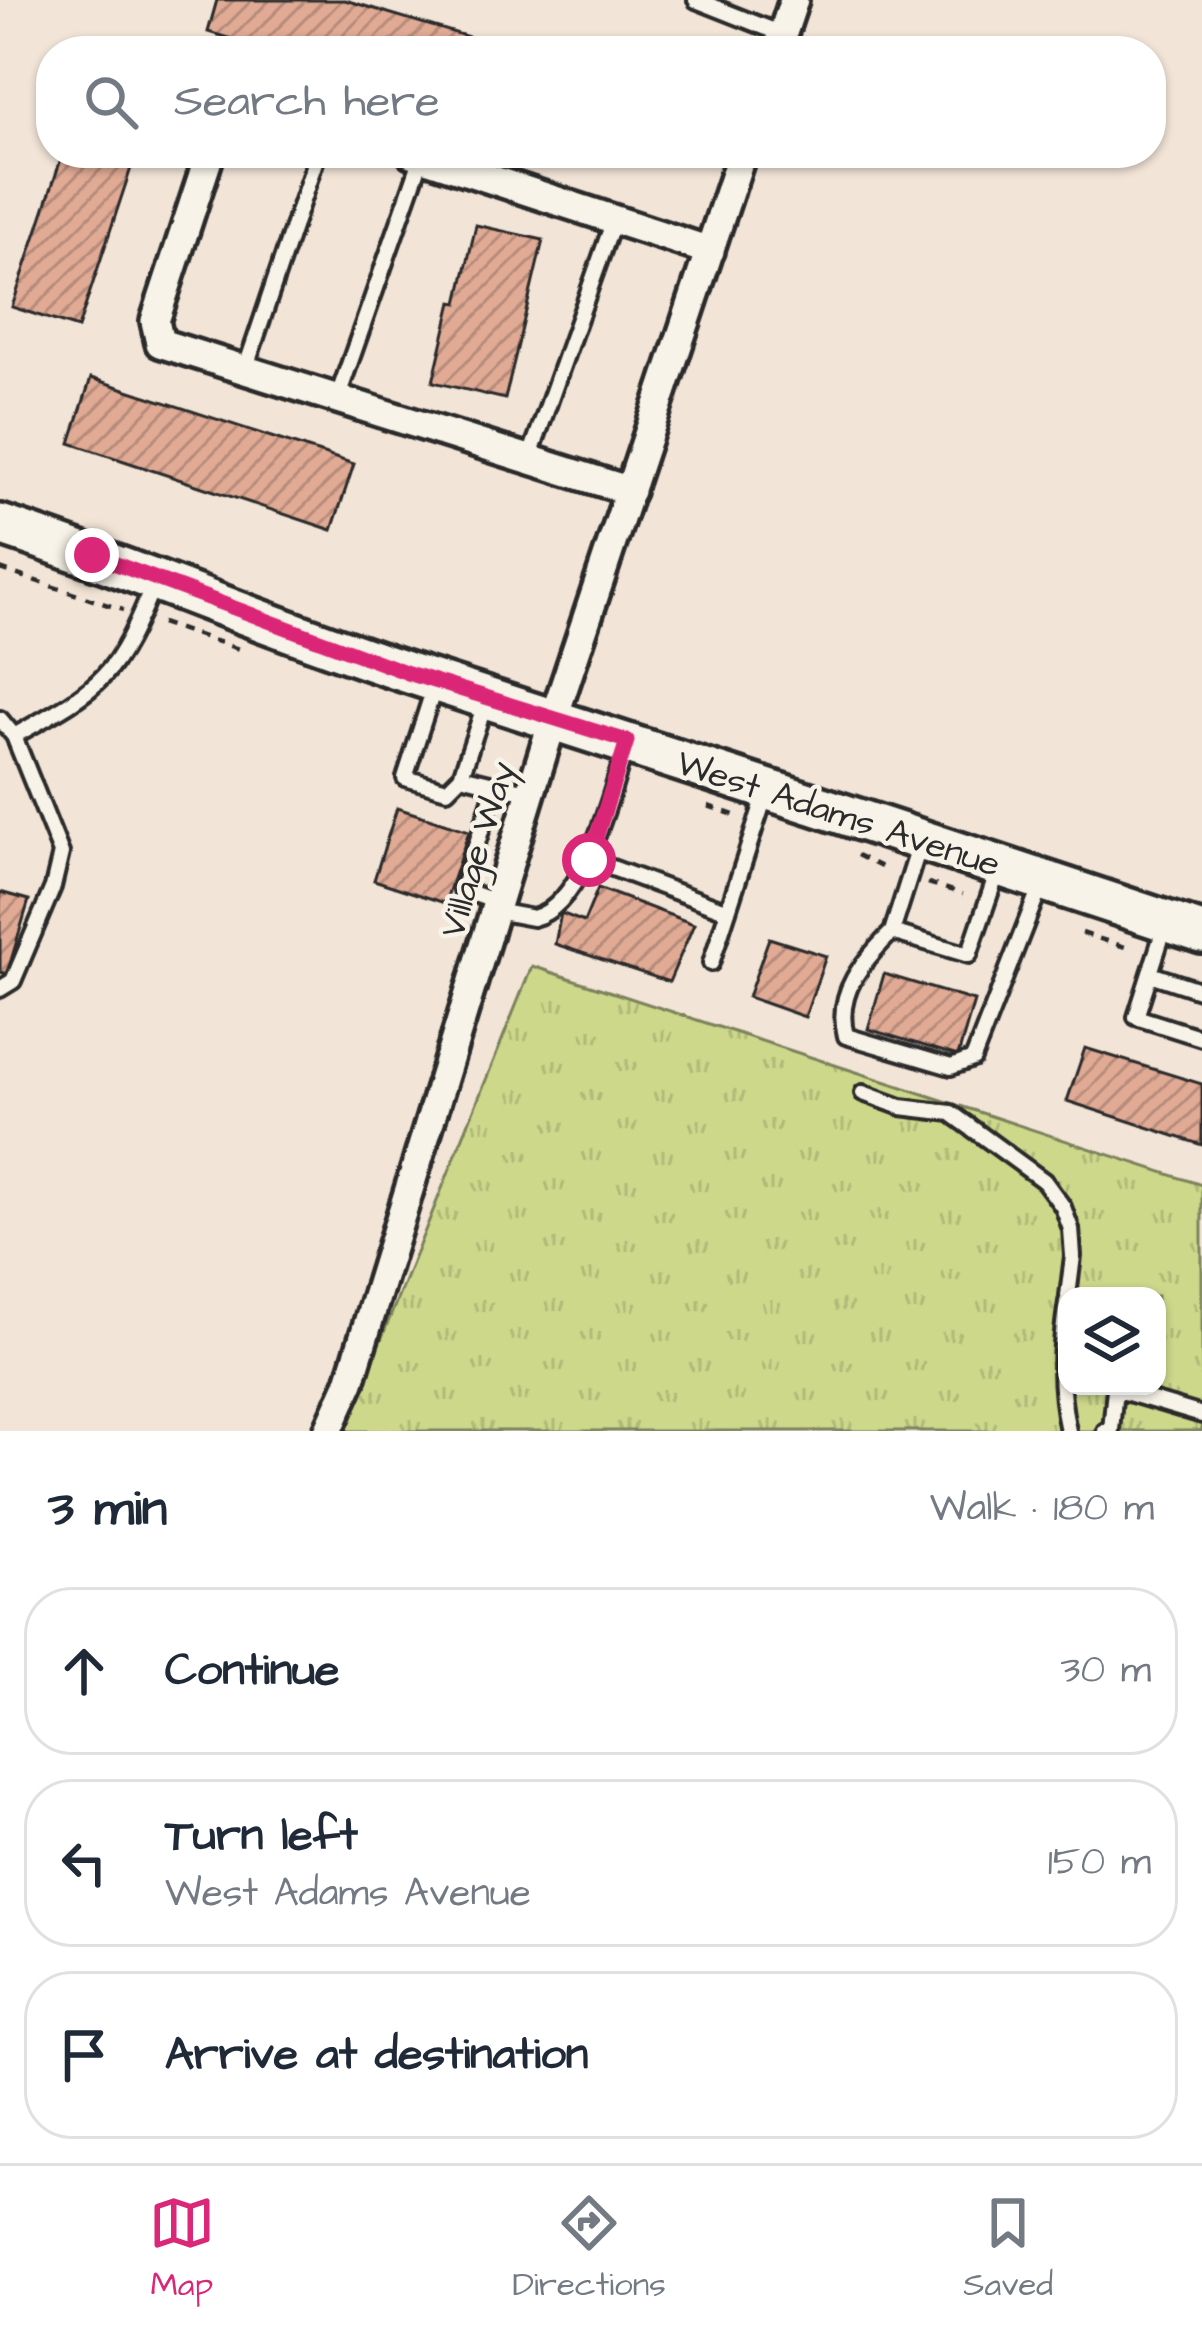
<!DOCTYPE html>
<meta charset="utf-8">
<style>
:root{--surface:#fff;--page:#f2f2f3;--text:#1f2937;--muted:#747a83;--line:#e0e1e3;--accent:#db2777}
body{margin:0;font-family:"Architects Daughter",sans-serif;background:var(--page);color:var(--text)}
.controls{position:absolute;right:36px;bottom:36px;display:grid;overflow:hidden;border-radius:24px;box-shadow:0 3px 9px #0004}
.controls button{width:108px;height:108px;display:grid;place-items:center;padding:0;border:0;border-bottom:3px solid var(--line);background:var(--surface);color:var(--text);font:60px sans-serif}
.stop{position:absolute;width:36px;height:36px;margin:-27px;border:9px solid #db2777;border-radius:50%;background:#fff}
.stop.end{background:#db2777;border-color:#fff;box-shadow:0 3px 12px #0008}
.list{margin:0;padding:0;list-style:none}
h2{display:flex;justify-content:space-between;align-items:center;height:156px;margin:0;padding:0 48px;font-size:51px}
h2 small{font-size:39px;font-weight:400;color:var(--muted)}
.list li{display:grid;grid-template-columns:78px 1fr auto;gap:36px;align-items:center;box-sizing:border-box;height:168px;margin:0 24px 24px;padding:0 24px;border:3px solid var(--line);border-radius:48px}
.list b{display:block;font-size:45px;white-space:nowrap}
.list p{margin:0;font-size:39px;white-space:nowrap;color:var(--muted)}
.list em{font-size:39px;font-style:normal;color:var(--muted)}
.icon{flex:none;width:66px;height:66px;fill:none;stroke:currentColor;stroke-width:2;stroke-linecap:round;stroke-linejoin:round}
.map{position:relative;flex:none;width:1202px;height:1431px;overflow:hidden}
.search{position:absolute;background:var(--surface);box-shadow:0 3px 9px #0004;left:36px;right:36px;top:36px;height:132px;display:flex;align-items:center;gap:30px;box-sizing:border-box;padding:0 42px;border-radius:48px;color:var(--muted);font-size:45px}
.sheet{height:732px;background:var(--surface)}
nav{display:flex;justify-content:space-around;align-items:center;box-sizing:border-box;height:168px;border-top:3px solid var(--line);background:var(--surface);font-size:33px;color:var(--muted)}
nav a{display:grid;justify-items:center;gap:6px}
nav .on{color:var(--accent)}
.map>svg:first-child{display:block}
</style>
<div class="map">
<svg width="1202" height="1431" viewBox="0 0 1202 1431">
<defs>
<pattern id="grass-tufts" width="24" height="20" patternUnits="userSpaceOnUse" patternTransform="scale(3)"><rect width="24" height="20" fill="#cdd88b"/><path d="M3 7l-1-3M5 7V3M7 7l1-3M15 17l-1-3M17 17v-4M19 17l1-3" fill="none" stroke="#b0ba78"/></pattern>
<pattern id="building-hatch" width="6" height="6" patternUnits="userSpaceOnUse" patternTransform="scale(3)"><rect width="6" height="6" fill="#e0aa95"/><path d="M-1 1l2-2M0 6l6-6M5 7l2-2" fill="none" stroke="#b68b7a"/></pattern>
</defs>
<rect width="100%" height="100%" fill="#f2e4d7"/>
<filter id="ink" filterUnits="userSpaceOnUse"><feTurbulence type="fractalNoise" baseFrequency=".00833" numOctaves="2"/><feDisplacementMap in="SourceGraphic" scale="24" xChannelSelector="R" yChannelSelector="G"/><feConvolveMatrix kernelMatrix="1 2 1 2 8 2 1 2 1" color-interpolation-filters="sRGB"/></filter>
<g filter="url(#ink)">
<path fill="url(#grass-tufts)" stroke="#7c825b" stroke-width="3" fill-rule="evenodd" d="M532,966l670,219v246h-858zM1067,1296h90v90h-90z"/>
<path fill="url(#building-hatch)" stroke="#2b2b2b" stroke-width="3" d="M217,0h128l154,46 -1,5h-226l-64,-19z
M63,153h73l-58,175 -66,-21z
M476,225l67,15 -38,159 -72,-17 19,-80 6,1z
M91,378l263,86 -22,66 -262,-87z
M397,808l72,23 -24,72 -71,-23z
M598,888l96,36 -25,58 -114,-38 6,-31 23,9z
M0,892l29,8 -22,74 -7,-2z
M769,938l57,18 -21,61 -57,-20z
M884,974l90,27 -16,55 -90,-27z
M1085,1048l117,36v61l-135,-44z"/>
<g fill="none" stroke-linecap="round" stroke-linejoin="round">
<g stroke="#2b2b2b" stroke-width="22">
<path id="service" d="M696,0l86,34
M245,370l73,-217
M337,399l85,-242
M529,459l85,-239
M435,685l-30,93 42,12 14,-14
M486,701l-25,75 70,17
M0,719l14,17 47,117 -8,34 -40,94 -13,8
M14,736c90,-51 100,-55 140,-153
M496,784l-34,106 35,12
M921,841l-29,91 77,23 29,-85
M588,859l140,52
M495,911l38,7c52,-12 78,-126 93,-171
M1165,926l-29,91 66,21
M892,932c-28,28 -58,61 -46,104l105,31 22,-8 69,-177
M711,963l55,-170
M1150,974l52,17
M863,1093l38,14 50,6 93,68 19,26 8,22 2,27 -5,40
M1067,1302c-7,45 -9,84 1,129
M1105,1431l6,-1 4,-41 87,26"/>
</g>
<g stroke="#2b2b2b" stroke-width="36">
<path id="minor" d="M777,51l17,-51
M210,153l-55,168 5,22 470,148
M411,153l299,98
M328,1431l22,-49 204,-665 188,-564"/>
</g>
<g stroke="#2b2b2b" stroke-width="48">
<path id="secondary" d="M0,525c138,45 271,103 409,148 265,85 529,172 793,260"/>
</g>
<path stroke="#2b2b2b" stroke-width="4.5" stroke-dasharray="9 9" stroke-linecap="butt" d="M0,569l123,41
M161,623l78,26
M708,806l29,10
M857,855l32,16
M928,883l35,11
M1082,933l46,15"/>
<use href="#service" stroke="#f7f3e8" stroke-width="14"/>
<use href="#minor" stroke="#f7f3e8" stroke-width="27"/>
<use href="#secondary" stroke="#f7f3e8" stroke-width="39"/>
</g>
</g>
<g fill="none" stroke-linecap="round" stroke-linejoin="round" filter="url(#ink)">
<path stroke="#db2777" stroke-width="15" d="M92,555l316,118 219,68 -38,119"/>
</g>
<g text-anchor="middle" stroke-width="9" stroke-linejoin="round" paint-order="stroke">
<g font-size="36" fill="#2b2b2b" stroke="#f7f3e8">
<text transform="translate(839 812) rotate(18)" y="13">West Adams Avenue</text>
<text transform="translate(476 849) rotate(-73)" y="13">Village Way</text>
</g>
</g>
</svg>
<div class="controls">
<button><svg class="icon" aria-label="layers" viewBox="0 0 24 24"><path d="M12 4l9 5-9 5-9-5zM3 14l9 5 9-5"/></svg></button>
</div>
<div class="stop" style="left:589px;top:860px"></div>
<div class="stop end" style="left:92px;top:555px"></div>
<div class="search"><svg class="icon" aria-label="search" viewBox="0 0 24 24"><circle cx="10" cy="10" r="6"/><path d="M15 15l6 6"/></svg>Search here</div>
</div>
<section class="sheet">
<h2>3 min<small>Walk · 180 m</small></h2>
<ul class="list">
<li><svg class="icon" aria-label="ahead" viewBox="0 0 24 24"><path d="M12 20V5M6 11l6-6 6 6"/></svg><div><b>Continue</b></div><em>30 m</em></li>
<li><svg class="icon" aria-label="left" viewBox="0 0 24 24"><path d="M17 20v-9H6M10 6l-5 5 5 5"/></svg><div><b>Turn left</b><p>West Adams Avenue</p></div><em>150 m</em></li>
<li><svg class="icon" aria-label="arrive" viewBox="0 0 24 24"><path d="M6 21V4h12l-3 4 3 4H6"/></svg><div><b>Arrive at destination</b></div></li>
</ul>
</section>
<nav>
<a class="on"><svg class="icon" aria-label="map" viewBox="0 0 24 24"><path d="M3 6l6-2 6 2 6-2v14l-6 2-6-2-6 2zM9 4v14M15 6v14"/></svg>Map</a>
<a><svg class="icon" aria-label="directions" viewBox="0 0 24 24"><path d="M12 3l9 9-9 9-9-9zM9 14v-3h6M13 9l2 2-2 2"/></svg>Directions</a>
<a><svg class="icon" aria-label="saved" viewBox="0 0 24 24"><path d="M7 4h10v16l-5-4-5 4z"/></svg>Saved</a>
</nav>
